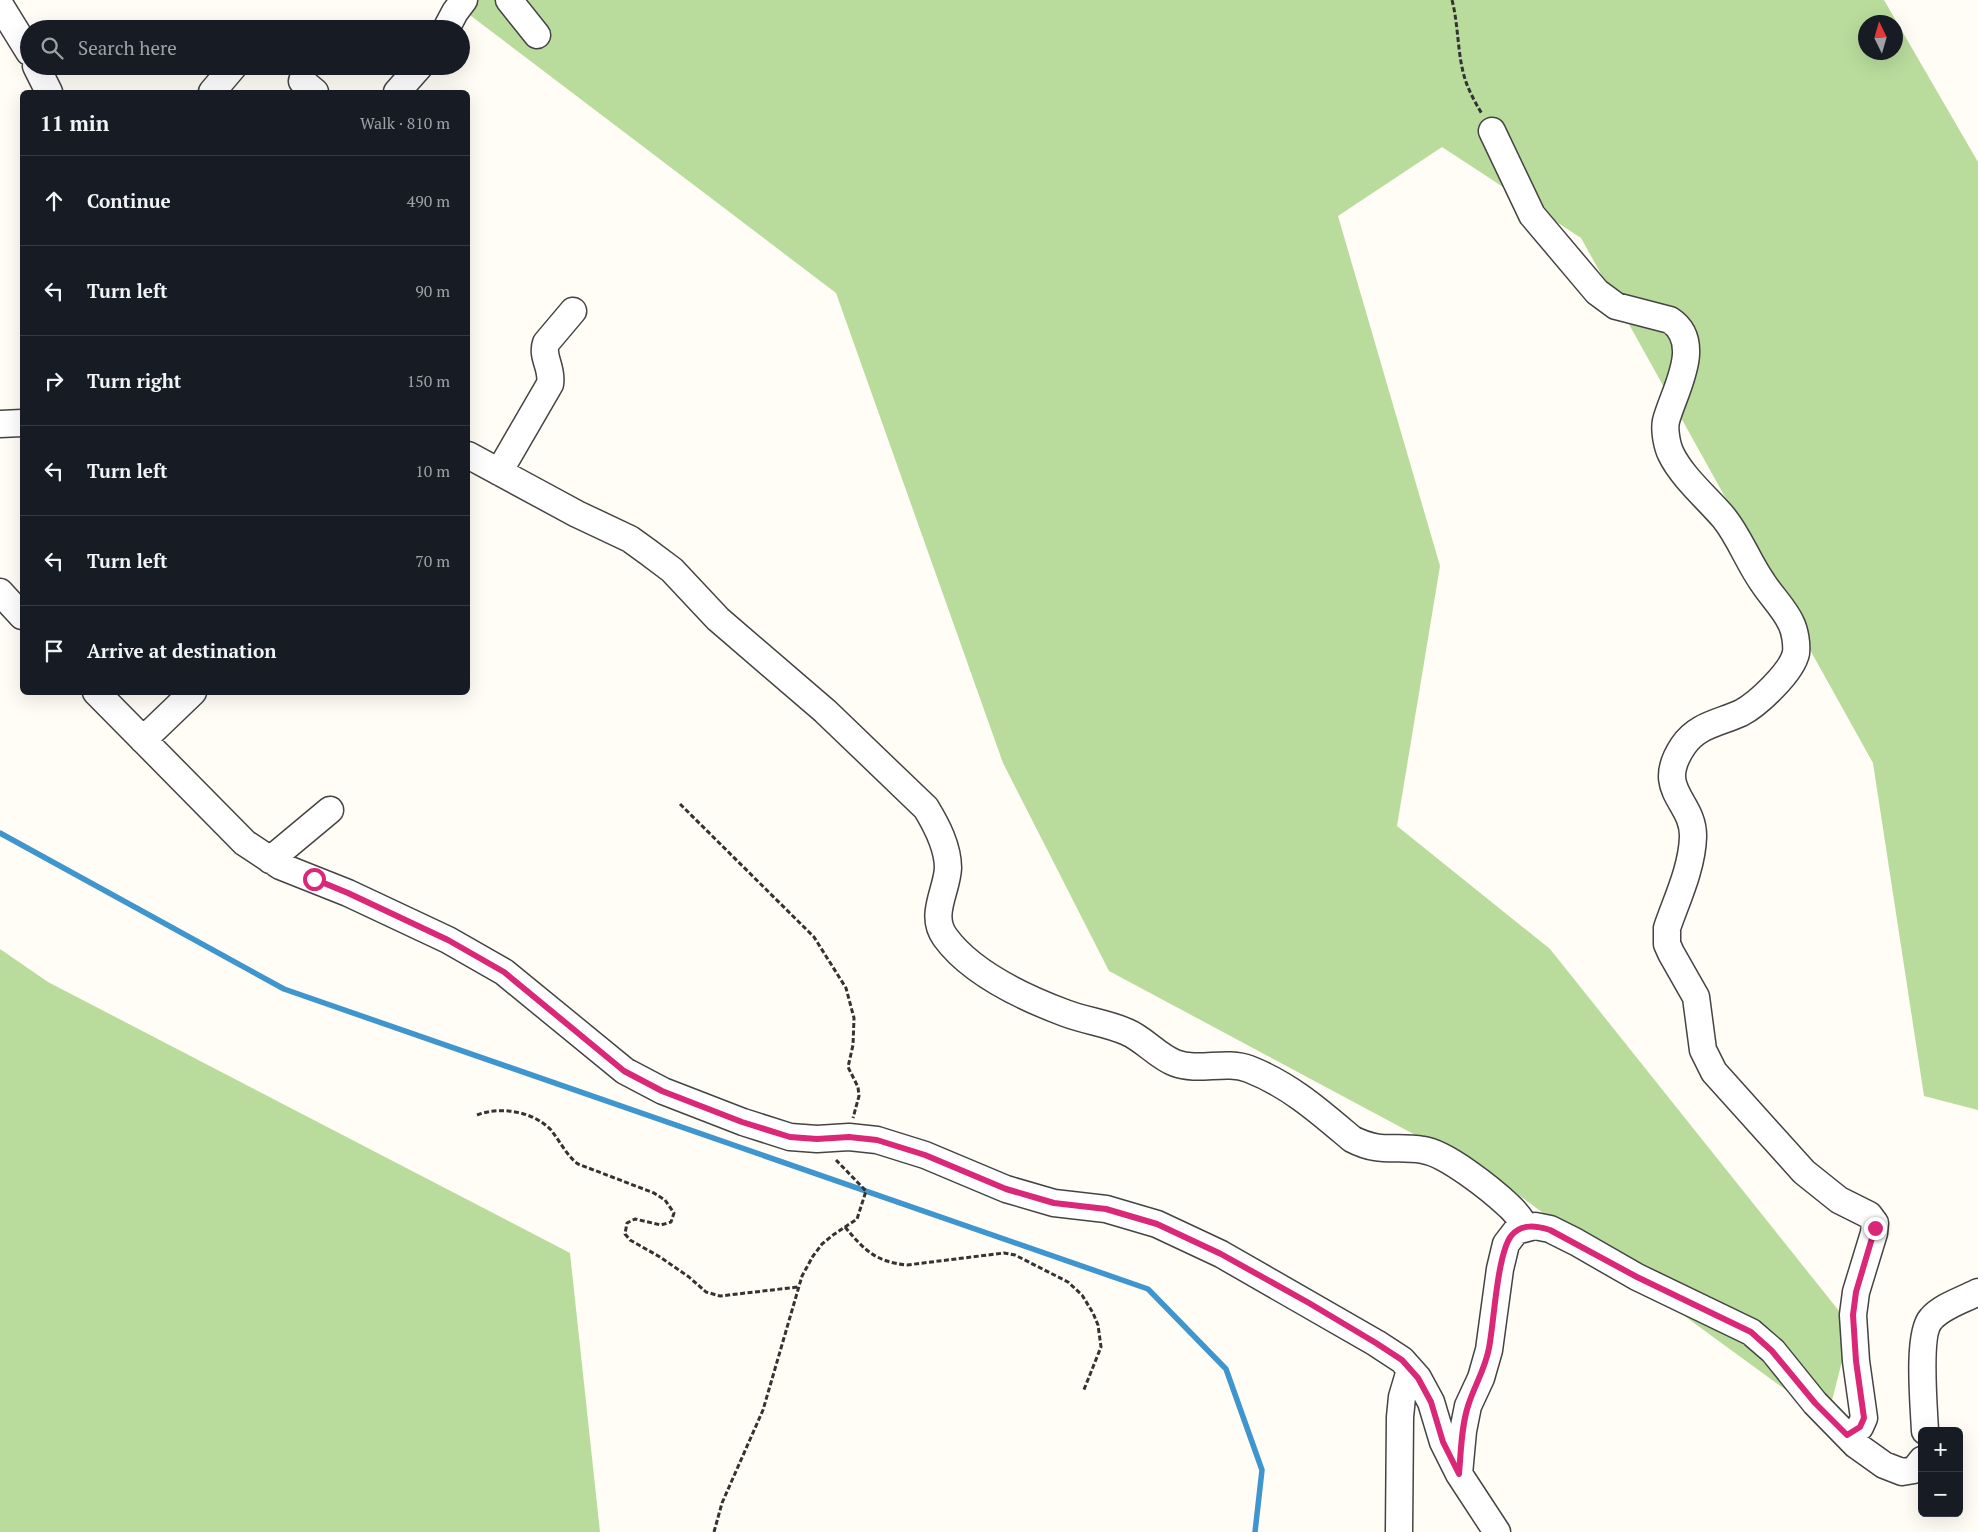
<!DOCTYPE html>
<meta charset="utf-8">
<style>
:root{--surface:#171b24;--page:#242831;--text:#f1f3f6;--muted:#9ea1a6;--line:#363941}
body{margin:0;font-family:"PT Serif",serif;background:var(--page);color:var(--text)}
.controls{position:absolute;right:15px;bottom:15px;display:grid;overflow:hidden;border-radius:8px;box-shadow:0 5px 20px #0002}
.controls button{width:45px;height:45px;display:grid;place-items:center;padding:0;border:0;border-bottom:1px solid var(--line);background:var(--surface);color:var(--text);font:25px sans-serif}
.compass{position:absolute;left:1858px;top:15px;width:45px;height:45px;border-radius:50%;background:var(--surface);box-shadow:0 5px 20px #0002;rotate:355deg}
.stop{position:absolute;width:15px;height:15px;margin:-11px;border:4px solid #db2777;border-radius:50%;background:#fff}
.stop.end{background:#db2777;border-color:#fff;box-shadow:0 1px 5px #0008}
.list{margin:0;padding:0;list-style:none}
h2{display:flex;justify-content:space-between;align-items:center;height:65px;margin:0;padding:0 20px;font-size:21px}
h2 small{font-size:16px;font-weight:400;color:var(--muted)}
.list li{display:grid;grid-template-columns:32px 1fr auto;gap:15px;align-items:center;box-sizing:border-box;height:90px;padding:0 20px;border-top:1px solid var(--line)}
.list b{display:block;font-size:19px;white-space:nowrap}
.list em{font-size:16px;font-style:normal;color:var(--muted)}
.icon{flex:none;width:28px;height:28px;fill:none;stroke:currentColor;stroke-width:2;stroke-linecap:round;stroke-linejoin:round}
.map{position:relative;flex:none;width:1978px;height:1532px;overflow:hidden}
.search{position:absolute;background:var(--surface);box-shadow:0 5px 20px #0002;left:20px;top:20px;width:450px;height:55px;display:flex;align-items:center;gap:12px;box-sizing:border-box;padding:0 18px;border-radius:28px;color:var(--muted);font-size:19px}
.panel{position:absolute;background:var(--surface);box-shadow:0 5px 20px #0002;left:20px;top:90px;width:450px;height:605px;border-radius:8px}
.map>svg:first-child{display:block}
</style>
<div class="map">
<svg width="1978" height="1532" viewBox="0 0 1978 1532">
<rect width="100%" height="100%" fill="#fffdf5"/>
<path fill="#b9dc9c" fill-rule="evenodd" d="M450,0h1434l94,162v948l-54,-14 -51,-333 -292,-525 -139,-91 -104,69 102,350 -43,260 153,123 301,377 -24,94 -333,-243 -385,-206 -106,-208 -167,-470zM1866,22h30v30h-30z
M0,949l48,33 522,271 30,279h-600z"/>
<g fill="none" stroke-linecap="round" stroke-linejoin="round">
<path stroke="#3f96cf" stroke-width="5.5" d="M0,833l284,156 864,300 78,80 36,101 -7,62"/>
<g stroke="#444" stroke-width="29">
<path id="minor" d="M509,0l28,35
M0,5l29,47
M446,29l9,-17 9,-12
M36,66l13,26
M302,81l13,11
M212,92l22,-26
M397,92l23,-26
M1492,131l40,84 65,77 19,14 54,14c35,23 3,73 -4,101 -2,9 1,25 5,33 11,23 37,45 53,64 16,20 24,44 39,65 9,14 21,25 28,40 4,8 6,21 5,30 -4,19 -38,51 -55,60 -22,10 -44,12 -58,33 -30,45 11,54 10,91 -1,31 -16,62 -26,91v16l4,9 25,44 7,53 11,22 90,100 35,28 30,15 6,8 -1,10 -18,59 -3,23 3,46 8,57 -4,9 -13,8
M0,424l22,-1
M468,455l109,59 53,25 18,13 24,18 46,49 107,92 101,97c11,18 22,39 22,60 -1,23 -19,47 -3,69 26,36 80,61 120,76 21,8 42,10 62,19 17,7 30,24 48,31 24,9 50,-3 74,6 41,16 71,43 103,70 29,15 43,6 71,11 23,3 69,40 86,56 7,6 12,14 17,21
M499,472l51,-88c3,-16 -9,-27 -4,-41l27,-32
M0,592l22,24
M96,692l149,151 35,23 68,27 100,47 56,32 121,99 38,20 80,31 47,15 27,2 32,-2 28,3 48,15 81,34 48,14 52,6 51,15 64,30 155,89 26,17 16,18 13,24 12,40 16,32 38,58
M143,740l50,-48
M270,860l60,-50
M1925,1431c-1,-23 -8,-97 6,-112 11,-13 32,-19 47,-27
M1459,1474l4,-43 5,-25 13,-28 8,-28 11,-81 6,-25 10,-13 19,-5 15,3 26,13 61,35 114,55 22,19 42,52 41,42 28,20 18,7 12,-2 8,-10
M1399,1532l1,-115 2,-20 8,-27"/>
</g>
<path stroke="#333" stroke-width="3" stroke-dasharray="5 2.5" stroke-linecap="butt" d="M1452,0c7,27 5,56 14,82 4,11 10,22 16,32
M680,804l134,133 32,51 8,30 -1,27 -5,22 10,20 1,9 -6,22
M477,1115c23,-9 56,-4 74,15 9,11 15,25 27,34l76,29 11,7 9,13 -3,9 -10,3 -26,-6 -8,4 -2,11 5,6 30,17 29,20 17,15 14,4 78,-9
M845,1227c19,23 31,35 62,38l97,-12 11,2 53,27 14,13 11,18 5,12 3,22 -18,45
M714,1532l8,-29 41,-93 39,-134 11,-20 9,-12 11,-9 24,-16 9,-28 -30,-31"/>
<use href="#minor" stroke="#fff" stroke-width="26"/>
</g>
<g fill="none" stroke-linecap="round" stroke-linejoin="round">
<path stroke="#db2777" stroke-width="6" d="M314,879l34,14 100,47 56,32 120,99 38,20 80,31 48,15 27,2 32,-2 28,3 48,15 81,34 48,14 52,6 51,15 64,30 88,49 67,40 26,17 16,18 13,24 12,40 16,32c2,-22 2,-46 9,-68 6,-20 17,-36 21,-58 5,-25 8,-93 22,-112 10,-13 26,-10 39,-6l87,47 114,55 21,19 43,52 32,32 13,-8 4,-9 -8,-57 -3,-46 3,-23 19,-64"/>
</g>
</svg>
<div class="controls">
<button>+</button>
<button>−</button>
</div>
<svg class="compass" viewBox="-18 -18 36 36"><path d="M0-13l5 13h-10z" fill="#e53935"/><path d="M0 13l5-13h-10z" fill="#9ea1a6"/></svg>
<div class="stop" style="left:314px;top:879px"></div>
<div class="stop end" style="left:1875px;top:1228px"></div>
<div class="search"><svg class="icon" aria-label="search" viewBox="0 0 24 24"><circle cx="10" cy="10" r="6"/><path d="M15 15l6 6"/></svg>Search here</div>
<section class="panel">
<h2>11 min<small>Walk · 810 m</small></h2>
<ul class="list">
<li><svg class="icon" aria-label="ahead" viewBox="0 0 24 24"><path d="M12 20V5M6 11l6-6 6 6"/></svg><div><b>Continue</b></div><em>490 m</em></li>
<li><svg class="icon" aria-label="left" viewBox="0 0 24 24"><path d="M17 20v-9H6M10 6l-5 5 5 5"/></svg><div><b>Turn left</b></div><em>90 m</em></li>
<li><svg class="icon" aria-label="right" viewBox="0 0 24 24"><path d="M7 20v-9h11M14 6l5 5-5 5"/></svg><div><b>Turn right</b></div><em>150 m</em></li>
<li><svg class="icon" aria-label="left" viewBox="0 0 24 24"><path d="M17 20v-9H6M10 6l-5 5 5 5"/></svg><div><b>Turn left</b></div><em>10 m</em></li>
<li><svg class="icon" aria-label="left" viewBox="0 0 24 24"><path d="M17 20v-9H6M10 6l-5 5 5 5"/></svg><div><b>Turn left</b></div><em>70 m</em></li>
<li><svg class="icon" aria-label="arrive" viewBox="0 0 24 24"><path d="M6 21V4h12l-3 4 3 4H6"/></svg><div><b>Arrive at destination</b></div></li>
</ul>
</section>
</div>
